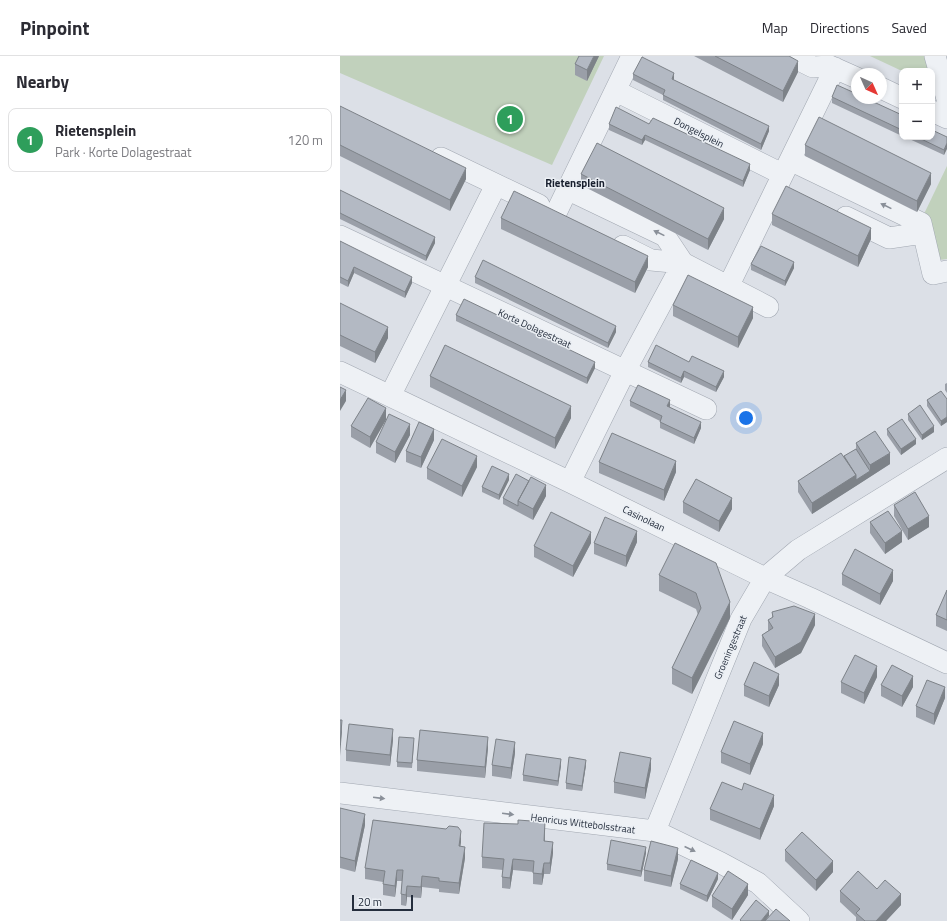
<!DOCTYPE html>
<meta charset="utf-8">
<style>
:root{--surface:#fff;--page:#f2f2f3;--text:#2b2b33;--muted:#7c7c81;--line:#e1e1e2;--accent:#0f766e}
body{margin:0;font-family:"Titillium Web",sans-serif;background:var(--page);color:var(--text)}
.controls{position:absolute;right:12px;top:12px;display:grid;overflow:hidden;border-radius:8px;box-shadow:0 2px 6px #0003}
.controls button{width:36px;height:36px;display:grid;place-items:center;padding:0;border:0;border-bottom:1px solid var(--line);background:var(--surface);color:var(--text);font:20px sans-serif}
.compass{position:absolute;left:511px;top:12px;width:36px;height:36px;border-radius:50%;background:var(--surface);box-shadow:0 2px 6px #0003;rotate:135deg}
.scale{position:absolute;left:12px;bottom:10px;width:61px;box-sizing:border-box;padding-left:4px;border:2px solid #252e3d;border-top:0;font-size:11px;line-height:14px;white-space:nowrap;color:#252e3d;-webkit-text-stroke:3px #ebeff4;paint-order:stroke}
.you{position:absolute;left:406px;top:362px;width:14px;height:14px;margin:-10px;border:3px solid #fff;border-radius:50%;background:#1a73e8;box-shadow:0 0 0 6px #1a73e833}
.badge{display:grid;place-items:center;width:26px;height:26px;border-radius:50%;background:var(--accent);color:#fff;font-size:13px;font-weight:700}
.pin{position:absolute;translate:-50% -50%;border:2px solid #fff;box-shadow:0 1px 4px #0006}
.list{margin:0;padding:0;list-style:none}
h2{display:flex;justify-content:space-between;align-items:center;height:52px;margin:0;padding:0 16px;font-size:17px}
h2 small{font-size:13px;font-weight:400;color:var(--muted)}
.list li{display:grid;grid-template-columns:26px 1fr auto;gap:12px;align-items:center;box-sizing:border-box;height:64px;margin:0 8px 8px;padding:0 8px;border:1px solid var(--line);border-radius:8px}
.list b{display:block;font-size:15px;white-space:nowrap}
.list p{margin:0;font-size:13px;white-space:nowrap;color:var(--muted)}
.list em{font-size:13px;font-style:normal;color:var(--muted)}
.map{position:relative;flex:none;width:607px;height:865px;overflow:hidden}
header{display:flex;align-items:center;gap:24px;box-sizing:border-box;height:56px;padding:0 20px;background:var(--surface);border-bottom:1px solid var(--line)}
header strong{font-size:19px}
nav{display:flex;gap:22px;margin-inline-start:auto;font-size:14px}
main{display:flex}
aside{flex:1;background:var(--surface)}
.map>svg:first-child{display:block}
</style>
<header>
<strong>Pinpoint</strong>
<nav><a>Map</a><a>Directions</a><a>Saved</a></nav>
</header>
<main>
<aside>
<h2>Nearby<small></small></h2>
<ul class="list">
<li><span class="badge" style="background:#2e9e5b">1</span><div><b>Rietensplein</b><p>Park · Korte Dolagestraat</p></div><em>120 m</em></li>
</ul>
</aside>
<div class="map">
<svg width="607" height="865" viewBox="0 0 607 865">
<rect width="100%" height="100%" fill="#dce0e7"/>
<path fill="#c1d1bc" d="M0,0h264l-52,109 -212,-92z
M530,0h56l4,15h-28z
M607,110v93l-8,1 -16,-44z"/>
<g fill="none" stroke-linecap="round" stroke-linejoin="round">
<g stroke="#a1a7b1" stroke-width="22">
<path id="street" d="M451,0l22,11 17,-1 27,12
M595,0l12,43
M541,32l21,10
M276,35l166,83
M592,55l15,7
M101,102l98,47
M450,104l131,63 12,51 14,-3
M229,134l96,46 18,27
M216,157l76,-157
M506,161l43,21 34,-5
M0,180l366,173
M283,190l28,14 32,3 85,44
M388,231l107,-219
M0,316l230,110 195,96 45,20 137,65
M50,340l106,-211
M230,426l55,-111 58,-108
M0,737l315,38 66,32 37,20 41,38
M315,775l86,-212 24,-41 33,-28 149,-92"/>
</g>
<use href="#street" stroke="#eef1f5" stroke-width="21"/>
</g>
<path fill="#9a9fa8" d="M259,0l-12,25 -12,-6v-11z
M354,0h95l9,16 -15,30z
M293,18l41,5 -1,1 96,51 -8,19 -98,-50v-5l-30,-15z
M492,41l70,18v21l-70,-33z
M0,50l126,73 -16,32 -110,-55z
M269,68h40l101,46 -7,17 -98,-47 -3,5 -33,-15z
M565,81h42l-3,18z
M465,89l126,39 -14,28 -112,-56z
M241,118l143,45 -16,31 -127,-65z
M0,134l95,53 -9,18 -86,-42z
M432,158l99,25 -13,28 -86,-42z
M161,162l147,49 -13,26 -134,-64z
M0,185l72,42 -7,15 -51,-25 -6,14 -8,-4z
M411,208l43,4 -9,18 -34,-16z
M135,221l141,55 -8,16 -133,-65z
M0,247l48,35 -13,25 -35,-17z
M333,249l80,13 -15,30 -65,-32z
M116,259l139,53 -8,16 -131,-63z
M308,306h41l35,15 -8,15 -32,-15 -3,6 -33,-16z
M90,320l141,42 -16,31 -125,-62z
M607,327v10l-2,-3v-6z
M607,343v23l-6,4 -14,-20v-6z
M290,345l40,5v1l31,21 -7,16 -34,-16v-7l-30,-15z
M46,352l-16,40 -19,-11v-11z
M568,358l26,18 -12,8 -14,-20z
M547,373l29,15 -15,11 -14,-20z
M70,379l-15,28 -19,-10v-11z
M94,384l-13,28 -15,-6v-11z
M516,387l34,21 -78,50 -14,-22v-11l46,-25 12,-7z
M259,406l77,10 -12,29 -65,-28z
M137,411l-15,30 -35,-18v-11z
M169,424l-10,20 -17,-8v-5z
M189,425l17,15 -13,24 -30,-16v-6z
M343,446l49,7 -13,23 -36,-19z
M554,449l35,22 -21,13 -14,-24z
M530,466l32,20 -17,12 -15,-21z
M297,486l-11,25 -32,-13v-11z
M251,487l-18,34 -39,-20v-11z
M502,518l51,7 -13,24 -38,-20z
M319,519l71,27v16l-38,76 -20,-10v-16l26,-53 -2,-6 -37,-18z
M607,534v41l-11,-5v-11z
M432,556l43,13 -14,28 -26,15 -13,-22v-11l6,-4v-11l4,-2z
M537,621l-13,27 -23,-11v-11z
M404,629h35l-10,22 -25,-11z
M541,629l32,2 -11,20 -21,-11z
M605,642l-11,27 -18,-8v-11z
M53,684l-3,26 -44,-5v-11z
M74,688l-2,24 -15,-1v-5z
M423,688l-13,31 -29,-12v-11z
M148,692l-3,30 -68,-7v-11z
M175,697l-4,26 -19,-3v-11z
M221,709l-3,21 -35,-5v-6z
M246,709l-4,26 -16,-2v-6z
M311,713l-6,30 -31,-6v-11z
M434,750l-14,34 -50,-20v-11z
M0,752l25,17 -10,47 -15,-4z
M205,777v8l8,12 -3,21h-6l-2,11 -9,-1v-12l-20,-2 -3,19 -8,-1v-11l1,-7 -21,-2v-11z
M121,786l-1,4 5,12 -6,36 -20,-2v-3l-17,-2 -1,11 -14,-1 -1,9 -5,-1v-11l1,-13h-5l-2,16 -12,-2v-13l-18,-3v-11z
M445,794l48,22 -17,19 -31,-30z
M306,797l-5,24 -34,-7v-6z
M338,803l-7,28 -27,-6v-11z
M378,823l-11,23 -27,-13v-5z
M537,833l24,16 -15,16h-30v-4l-16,-15v-11z
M408,839l-16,25 -20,-13v-11z"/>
<path fill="#7d8288" d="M254,0h5l-12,25v-11z
M458,5v11l-15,30v-11z
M334,17v6l-2,6v-6z
M429,70v5l-8,19v-6z
M305,79v5l-3,5v-5z
M607,87v6l-3,6v-5z
M410,108v6l-7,17v-6z
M126,112v11l-16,32v-11z
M591,117v11l-14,28v-11z
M384,152v11l-16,31v-11z
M531,172v11l-13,28v-11z
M95,181v6l-9,18v-5z
M308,200v11l-13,26v-11z
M454,206v6l-9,18v-5z
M14,211v6l-6,14v-6z
M72,221v6l-7,15v-6z
M413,251v11l-15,30v-11z
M276,270v6l-8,16v-5z
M48,271v11l-13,25v-11z
M255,306v6l-8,16v-6z
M344,315v6l-3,6v-5z
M384,315v6l-8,15v-5z
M6,334v11l-6,10v-11z
M330,344v6l-3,5v-5z
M231,350v12l-16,31v-11z
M46,352v12l-16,28v-11z
M607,361v5l-6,4v-5z
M361,366v6l-7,16v-6z
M70,368v11l-15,28v-11z
M594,370v6l-12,8v-5z
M94,373v11l-13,28v-11z
M576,383v5l-15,11v-6z
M550,397v11l-34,22v-6l14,-9v-6z
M137,400v11l-15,30v-11z
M336,405v11l-12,29v-11z
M169,418v6l-10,20v-5z
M516,419v11l-44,28v-11z
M206,429v11l-13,24v-11z
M392,442v11l-13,23v-11z
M589,460v11l-21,13v-11z
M297,475v11l-11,25v-11z
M562,475v11l-17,12v-11z
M251,476v11l-18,34v-11z
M553,514v11l-13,24v-11z
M390,546v16l-38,76v-16z
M475,558v11l-14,28 -26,15v-11z
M537,610v11l-13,27v-11z
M439,618v11l-10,22v-11z
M573,620v11l-11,20v-11z
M605,631v11l-11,27v-11z
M2,664v11l-2,25v-11z
M53,673v11l-3,26v-11z
M423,677v11l-13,31v-11z
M148,681v11l-3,30v-11z
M175,686v11l-4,26v-11z
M311,702v11l-6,30v-11z
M221,703v6l-3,21v-5z
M246,704v5l-4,26v-5z
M434,739v11l-14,34v-11z
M25,758v11l-10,47v-11z
M205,766v11l-1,19v-11z
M121,775v11l-2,15v-11z
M213,786v11l-3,21v-11z
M125,791v11l-6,36v-11z
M306,791v6l-5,24v-6z
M338,792v11l-7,28v-11z
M173,803v11l-3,19v-11z
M493,805v11l-17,19v-11z
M204,807v11l-2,11v-11z
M57,814v11l-2,16v-11z
M378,817v6l-11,23v-6z
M82,820v11l-1,11v-11z
M408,828v11l-16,25v-11z
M67,830v11l-1,9v-11z
M561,838v11l-15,16h-10z
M429,855v5l-4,5h-4z"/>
<path fill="#b3b9c3" stroke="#7d8288" d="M239,0h15l-7,14 -12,-6z
M375,0h74l9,5 -15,30z
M302,1l32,16 -2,6 97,47 -8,18 -98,-49 2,-5 -32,-16z
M497,29l20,9v4h8l37,17v15l-70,-33z
M0,50l126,62 -16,32 -110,-55z
M276,51l33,17 4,-6 97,46 -7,17 -98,-46 -3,5 -33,-16z
M479,61l112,56 -14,28 -112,-56z
M592,74l15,7v6l-3,7 -27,-13h15z
M257,87l127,65 -16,31 -127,-65z
M446,130l85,42 -13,28 -86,-42z
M0,134l95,47 -9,19 -86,-43z
M174,135l134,65 -13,26 -134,-64z
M0,185l72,36 -7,15 -51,-25 -6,14 -8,-4z
M421,190l33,16 -9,19 -34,-17z
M143,204l133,66 -8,17 -133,-66z
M348,219l65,32 -15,30 -65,-32z
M124,243l131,63 -8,16 -131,-63z
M0,247l48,24 -13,25 -35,-17z
M105,289l126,61 -16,32 -125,-62z
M316,289l33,17 3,-6 32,15 -8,16 -32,-16 -3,7 -33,-16z
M298,329l32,15 -3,6 34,16 -7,16 -34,-16 2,-6 -32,-15z
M0,331l6,3 -6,10z
M601,335l6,8v18l-6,4 -14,-21z
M28,342l18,10 -16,29 -19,-11z
M580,349l14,21 -12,9 -14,-21z
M49,358l21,10 -15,28 -19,-10z
M562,363l14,20 -15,10 -14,-20z
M79,366l15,7 -13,28 -15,-6z
M535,375l15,22 -20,12 -14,-22z
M272,377l64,28 -12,29 -65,-28z
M102,383l35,17 -15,30 -35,-18z
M516,393l14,22 -14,9v-5l-12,-19z
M501,397l15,22 -44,28 -14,-22z
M152,410l17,8 -10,21 -17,-8z
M176,418l13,7 -11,20v5l-15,-8z
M191,421l15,8 -13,24 -15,-8z
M356,423l36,19 -13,23 -36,-19z
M575,436l14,24 -21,13 -14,-24z
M548,455l14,20 -17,12 -15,-21z
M211,456l40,20 -18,34 -39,-20z
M265,461l32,14 -11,25 -32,-13z
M335,487l41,20 14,39 -38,76 -20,-10 29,-60 -5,-15 -37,-18z
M515,493l38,21 -13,24 -38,-20z
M607,534v30l-11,-5z
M454,550l21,8 -14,28 -26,15 -13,-22 11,-7 -5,-8 5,-3 -1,-5z
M515,599l22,11 -13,27 -23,-11z
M414,606l25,12 -10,22 -25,-11z
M552,609l21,11 -11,20 -21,-11z
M587,624l18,7 -11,27 -18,-8z
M0,664h2l-2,25z
M394,665l29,12 -13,31 -29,-12z
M9,668l44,5 -3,26 -44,-5z
M80,674l68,7 -3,30 -68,-7z
M59,681l15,1 -2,25 -15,-1z
M156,683l19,3 -4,26 -19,-3z
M280,696l31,6 -6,30 -31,-6z
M186,698l35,5 -3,22 -35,-6z
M229,701l17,3 -4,26 -16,-3z
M382,726l20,8 2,-7 30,12 -14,34 -50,-20z
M0,752l25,6 -10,47 -15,-4z
M33,764l73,9 3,-3 9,1 3,4 -2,15 6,1 -6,36 -20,-2v-3l-17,-2 -1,11 -14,-1 -1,9 -5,-1 2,-24h-6l-2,16 -12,-2 2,-13 -20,-3z
M178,764l27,2 -1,19 9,1 -3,21h-6l-2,11 -9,-1 1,-12 -21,-2 -3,19 -8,-1 2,-18 -22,-2 2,-34 34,1z
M462,776l31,29 -17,19 -31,-30z
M271,784l35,7 -5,24 -34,-7z
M311,785l27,7 -7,28 -27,-6z
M351,804l27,13 -11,23 -27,-12z
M388,815l20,13 -16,25 -20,-13z
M518,815l19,18 8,-9 16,14 -25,27h-11l-9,-8 4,-4 -20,-18z
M416,844l13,11 -8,10h-20l-1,-1z
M436,853l14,12h-25z"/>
<defs><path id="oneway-solid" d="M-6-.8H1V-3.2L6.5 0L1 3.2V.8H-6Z"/></defs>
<g fill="#8a9099">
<use href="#oneway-solid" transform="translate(546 150) rotate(-154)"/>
<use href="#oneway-solid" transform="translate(319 177) rotate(-154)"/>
<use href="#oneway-solid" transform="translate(39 742) rotate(7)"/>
<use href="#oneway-solid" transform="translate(168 758) rotate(7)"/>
<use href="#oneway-solid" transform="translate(350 793) rotate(25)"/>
</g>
<g text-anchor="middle" stroke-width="3" stroke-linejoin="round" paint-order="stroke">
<g font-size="10" fill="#252e3d" stroke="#ebeff4">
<text transform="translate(359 76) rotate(27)" y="4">Dongelsplein</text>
<text transform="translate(195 272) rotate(25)" y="4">Korte Dolagestraat</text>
<text transform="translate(304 462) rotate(26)" y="4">Casinolaan</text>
<text transform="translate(390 591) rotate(-67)" y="4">Groeningestraat</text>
<text transform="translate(243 767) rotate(7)" y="4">Henricus Wittebolsstraat</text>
</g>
<g font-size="11" font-weight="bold" fill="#181f2e" stroke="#ebeff4">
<text x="235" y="131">Rietensplein</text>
</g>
</g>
</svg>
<div class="controls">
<button>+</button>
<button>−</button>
</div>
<svg class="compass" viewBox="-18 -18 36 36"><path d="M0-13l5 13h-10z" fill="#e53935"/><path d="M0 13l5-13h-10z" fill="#7c7c81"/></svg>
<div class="scale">20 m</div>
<div class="you"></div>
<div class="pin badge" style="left:170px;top:63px;background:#2e9e5b">1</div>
</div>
</main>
